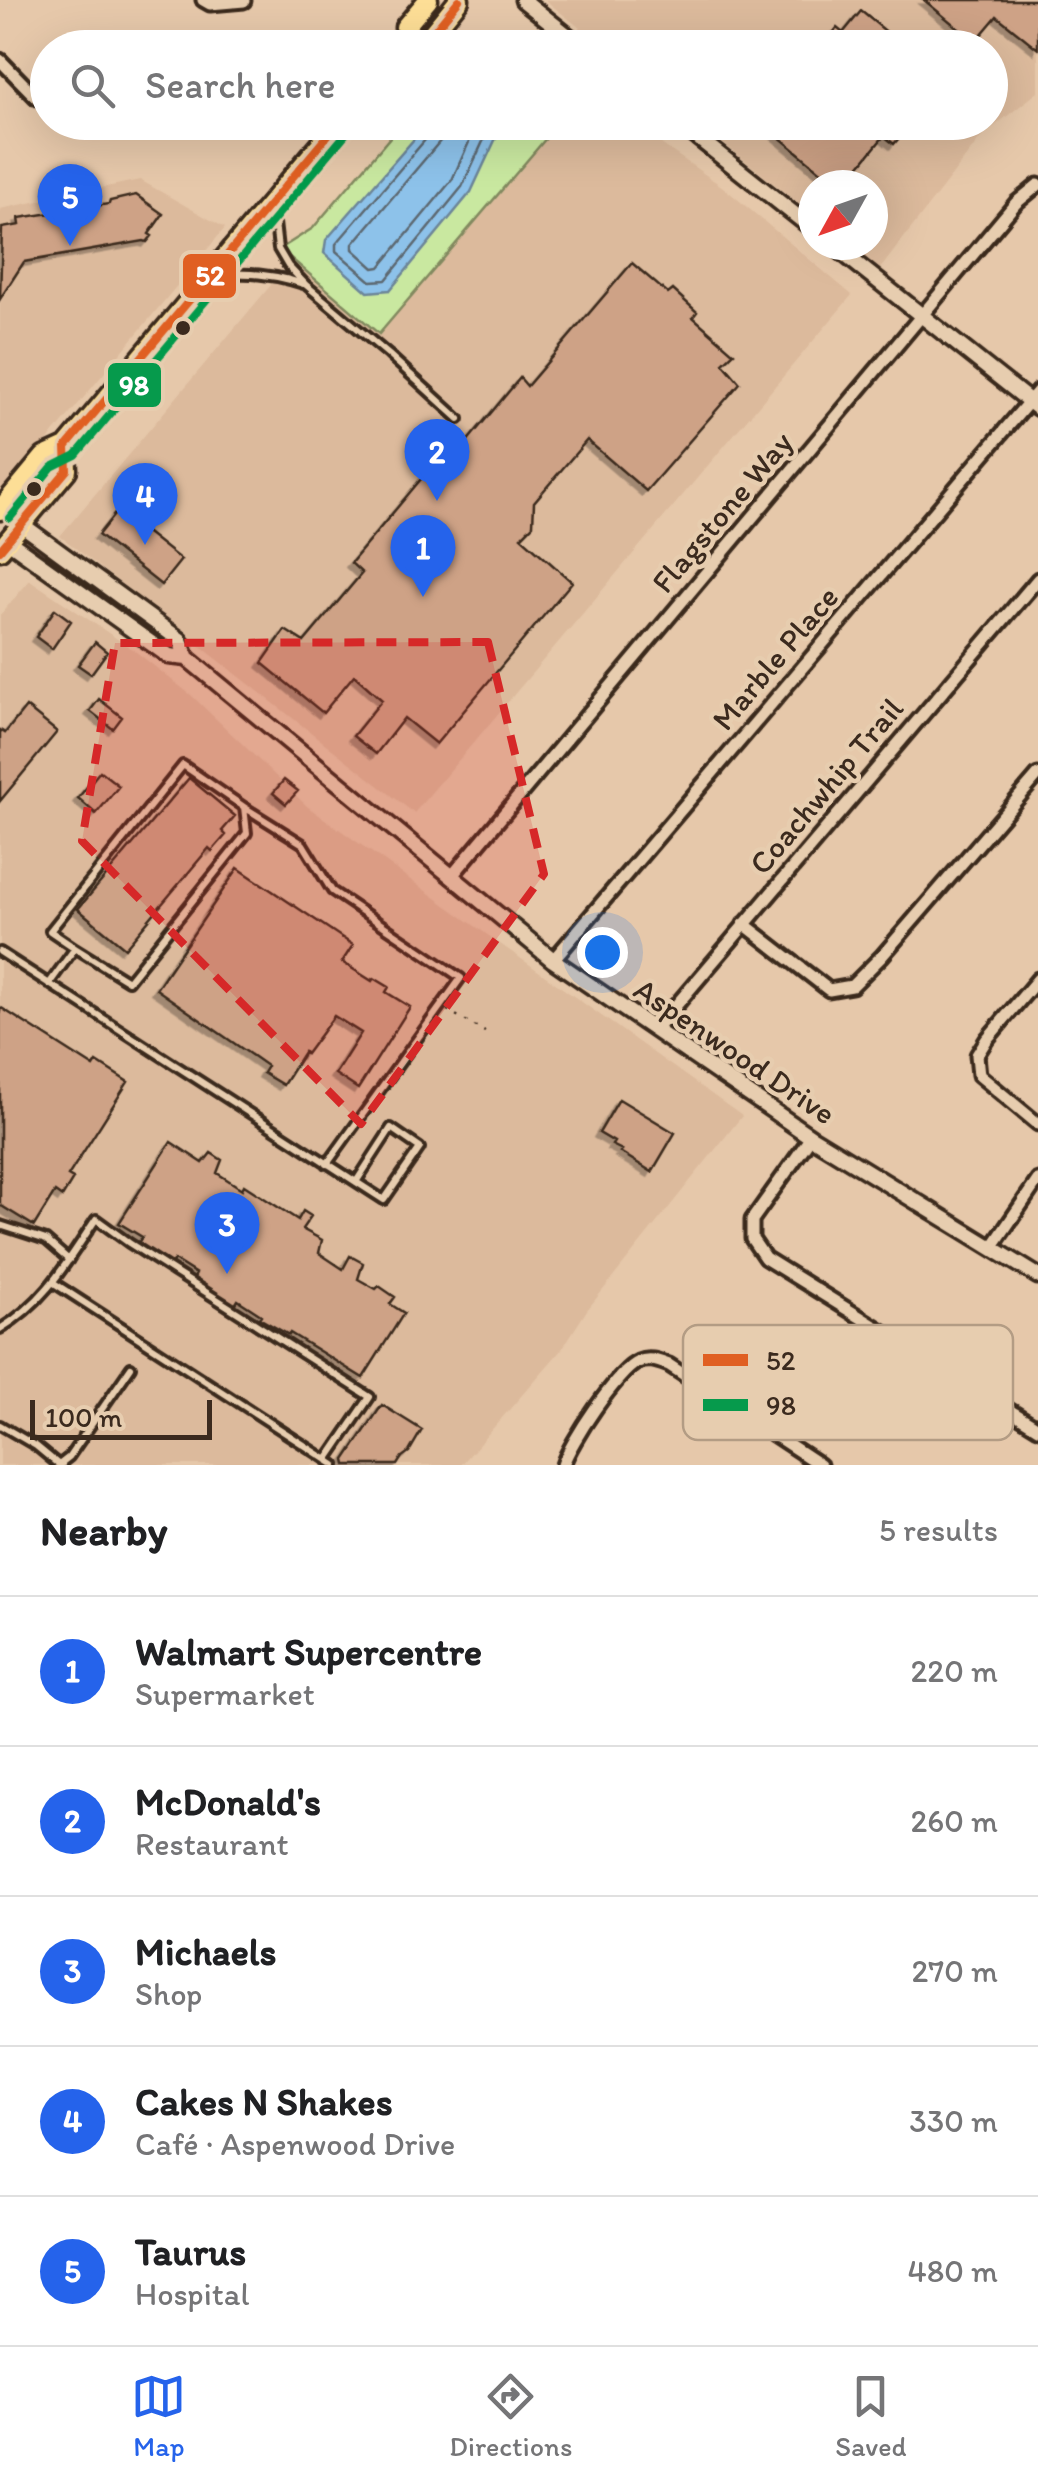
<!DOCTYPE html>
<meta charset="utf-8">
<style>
:root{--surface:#fff;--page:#f6f6f6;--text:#202124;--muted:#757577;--line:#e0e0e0;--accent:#2563eb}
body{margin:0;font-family:Itim,sans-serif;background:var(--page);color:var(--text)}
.compass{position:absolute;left:798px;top:170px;width:90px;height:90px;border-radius:50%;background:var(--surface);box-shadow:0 10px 40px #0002;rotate:230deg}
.scale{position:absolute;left:30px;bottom:25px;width:182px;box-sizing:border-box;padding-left:10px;border:5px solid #3b2a1e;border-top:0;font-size:28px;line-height:35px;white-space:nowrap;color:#3b2a1e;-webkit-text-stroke:8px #e7cdaf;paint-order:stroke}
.you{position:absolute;left:602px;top:952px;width:35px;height:35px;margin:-25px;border:8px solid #fff;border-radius:50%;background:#1a73e8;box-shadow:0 0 0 15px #1a73e833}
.badge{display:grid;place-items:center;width:65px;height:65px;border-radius:50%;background:var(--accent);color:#fff;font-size:32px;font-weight:700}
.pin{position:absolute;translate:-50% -82px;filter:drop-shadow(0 2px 5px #0008)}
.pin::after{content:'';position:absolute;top:52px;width:35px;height:30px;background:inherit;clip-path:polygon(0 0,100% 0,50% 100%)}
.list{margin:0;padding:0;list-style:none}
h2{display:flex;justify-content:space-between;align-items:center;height:130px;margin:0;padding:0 40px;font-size:42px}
h2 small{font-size:32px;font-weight:400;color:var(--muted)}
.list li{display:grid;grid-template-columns:65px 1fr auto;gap:30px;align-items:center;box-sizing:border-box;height:150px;padding:0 40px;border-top:2px solid var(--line)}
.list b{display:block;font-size:38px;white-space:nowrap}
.list p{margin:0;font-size:32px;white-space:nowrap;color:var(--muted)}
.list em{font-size:32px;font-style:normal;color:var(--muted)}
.icon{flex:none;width:55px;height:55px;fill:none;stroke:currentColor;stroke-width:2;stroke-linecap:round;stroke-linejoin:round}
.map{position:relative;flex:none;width:1038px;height:1465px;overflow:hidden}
.search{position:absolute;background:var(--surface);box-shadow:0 10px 40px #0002;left:30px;right:30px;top:30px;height:110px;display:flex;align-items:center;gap:25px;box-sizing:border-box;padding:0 35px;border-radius:55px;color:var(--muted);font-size:38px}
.sheet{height:880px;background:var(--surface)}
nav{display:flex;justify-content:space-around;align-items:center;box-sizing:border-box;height:140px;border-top:2px solid var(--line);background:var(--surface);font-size:28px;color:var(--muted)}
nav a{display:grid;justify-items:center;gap:5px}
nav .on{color:var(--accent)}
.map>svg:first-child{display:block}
</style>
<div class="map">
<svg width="1038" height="1465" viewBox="0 0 1038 1465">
<defs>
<filter id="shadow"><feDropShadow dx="-4.5" dy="4.5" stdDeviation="0" flood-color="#0004"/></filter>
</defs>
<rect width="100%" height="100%" fill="#e6c8aa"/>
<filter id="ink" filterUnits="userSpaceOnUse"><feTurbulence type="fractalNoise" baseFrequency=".01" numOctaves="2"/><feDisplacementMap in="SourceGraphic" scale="20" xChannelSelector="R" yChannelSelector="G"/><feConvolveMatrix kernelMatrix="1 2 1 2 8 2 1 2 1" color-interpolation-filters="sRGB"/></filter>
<g filter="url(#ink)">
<path fill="#dcba9c" d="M545,0h493v92l-55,43 -103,134 -30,-24h23v-60h-60v30l-115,-92 292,-1v-74l-386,-1z
M559,123h72l92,64 129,108 -438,518 -354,-277 232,-276 87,74z
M140,180l85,48 -225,270v-289z
M30,580l105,71 56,44 117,112 434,309 -155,194 -25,39 -101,116h-461v-850z"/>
<path fill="#c9e8a0" stroke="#82895f" stroke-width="2.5" d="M402,123h157l-180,211 -99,-85 33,-21z"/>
<path fill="#8dc2ea" stroke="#6c8598" stroke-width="2.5" d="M428,123h98l-7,2 -16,-2 -32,69 -81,98 -22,2 -44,-39 2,-13z"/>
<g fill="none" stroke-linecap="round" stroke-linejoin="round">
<path stroke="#5c6770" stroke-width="2.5" d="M434,122l-3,11 -95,111v7l35,30 15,-1 76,-93 30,-65
M446,122v10l-5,8 -88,104v5l21,19 6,-1 72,-87 26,-58"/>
</g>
<path fill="#cea286" stroke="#3b2a1e" stroke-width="2.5" filter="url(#shadow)" d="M924,0h114v49l-41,-33 -22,26z
M861,11l45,37h-85l16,-20 6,5z
M769,122h143l-18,22 -10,-8 -40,49h-7l-71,-59z
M136,195l27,19 -14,20 3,2 -5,6 -3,-1 -120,21 -24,37 2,-71 18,-3 -1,-7 90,-14 1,-3z
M632,263l36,31 5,-4 24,22 -4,5 41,36 -11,10 17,20 -94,108 -59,-51 -53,62 -1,23 -12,12 51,45 -136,162 -32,-26 -28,36 -23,-18 29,-36 -28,-25 -31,38 -61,-50 23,-33 19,12 58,-69 -11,-10 85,-102 10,6 74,-89 7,8z
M118,510l63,50 -20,25 -63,-50z
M55,609l16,12 -19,28 -16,-12z
M95,642l12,10 -16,22 -13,-9z
M99,699l23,18 -9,12 -23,-18z
M26,707l31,25 -57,69v-71l5,3z
M100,771l19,15 -23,28 -18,-16z
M189,778l46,38 -13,15 4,4 -14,16 -3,-3 -84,100 -47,-39z
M284,780l14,11 -12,13 -13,-11z
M238,868l115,77 -11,17 30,19 2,-3 15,9 -3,5 24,15 -52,82 -23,-15 26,-41 -27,-17 -28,38 -2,-2 -21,33 -20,-12 4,-7 -111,-77z
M0,1007l94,60 3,-5 31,20 -60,94 5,3 -11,18 -7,-5 -21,34 -34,-21z
M619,1099l56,34 -23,39 -32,-20 2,-2 -10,-5 2,-3 -15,-9z
M171,1142l32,21 8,-10 11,7 -5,13 25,16 2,-4 54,35 5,-9 8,5 -9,13 20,11 -3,13 24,16 7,-13 13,7 -5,16 18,10 3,-3 16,11 -5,7 14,9 -41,65 -73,-45 -1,2 -30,-17 2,-3 -23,-15 -3,5 -42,-25 3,-6 -22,-14 -2,4 -34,-21 4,-6 -23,-14z
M382,1405l40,25 -13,22 -7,5 -5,8h-51l-1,-5z"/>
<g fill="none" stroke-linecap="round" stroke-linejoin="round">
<g stroke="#3b2a1e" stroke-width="14">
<path id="service" d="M273,205l5,44 10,17 18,19 83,70 70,64
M217,274c30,-2 57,0 86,10
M244,807l59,37 29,47 129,87 -134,186
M0,952l384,248 36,-52 -29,-20 -35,54
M49,984l26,-36 53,33 119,-148 -3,-26 -61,-42 -133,166 25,17
M0,1225l46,15 23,20
M54,1283l281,182
M0,1329c46,-28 67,-67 96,-110l33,24 241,154 -43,63
M0,1425l36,21 23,19
M62,1465l-2,-1 9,-7 62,-90"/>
</g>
<g stroke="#3b2a1e" stroke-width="19">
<path id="minor" d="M203,0l7,4 34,-3
M0,60l37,38
M451,877l565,-674 22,-18
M744,924l85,66 23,-4 30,-30 156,-181
M553,960l485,-569
M1038,979l-51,60 -10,16 2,20 59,49
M656,1029l382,-450
M811,1137l-59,83v19l13,19 273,170
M993,1246l45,-66
M563,1465c6,-21 55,-95 75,-103 11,-5 20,-1 31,3l151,100"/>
</g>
<g stroke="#3b2a1e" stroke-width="21">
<path id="tertiary" d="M523,0l60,48
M678,122l135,107
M833,245l205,163
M21,524l159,116 7,18 366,302 258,177 227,139
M8,541l161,115 18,2"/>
</g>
<g stroke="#3b2a1e" stroke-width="25">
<path id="primary" d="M406,42h19l34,-42
M402,48l4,-6 -1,-15 23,-27
M0,510l44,-53 22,-10 273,-325
M0,550l67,-80 -1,-23"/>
</g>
<path stroke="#3b2a1e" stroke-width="2.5" stroke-dasharray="2.5 8" stroke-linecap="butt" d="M447,1010l38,22"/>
<use href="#service" stroke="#e7cdaf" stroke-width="6"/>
<use href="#minor" stroke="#e7cdaf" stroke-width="11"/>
<use href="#tertiary" stroke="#e7cdaf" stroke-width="14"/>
<use href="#primary" stroke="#fdde96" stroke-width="18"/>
<g stroke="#e7cdaf" stroke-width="15">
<path id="bus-1" d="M402,48l4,-6h19l34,-42
M0,550l67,-80 -1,-23 273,-325"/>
</g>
<g stroke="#e7cdaf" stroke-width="15">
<path id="bus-2" d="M10,518l42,-51 24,-12 273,-325"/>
</g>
<use href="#bus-1" stroke="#e05f22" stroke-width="8"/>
<use href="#bus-2" stroke="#069a4c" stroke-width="8"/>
</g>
</g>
<path fill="#d62828" fill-opacity="0.2" stroke="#d62828" stroke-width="8" stroke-dasharray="20 12" stroke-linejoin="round" d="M488,642l56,232 -183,250 -279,-283 33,-198z"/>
<g fill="#3b2a1e" stroke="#e7cdaf" stroke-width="4">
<circle cx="183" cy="328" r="9"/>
<circle cx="34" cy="489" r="9"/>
</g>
<g text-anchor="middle" stroke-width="9" stroke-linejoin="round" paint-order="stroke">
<g font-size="32" fill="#3b2a1e" stroke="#e7cdaf">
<text transform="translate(722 512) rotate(-50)" y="11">Flagstone Way</text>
<text transform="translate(775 658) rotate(-50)" y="11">Marble Place</text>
<text transform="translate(826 786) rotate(-50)" y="11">Coachwhip Trail</text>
<text transform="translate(735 1051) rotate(34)" y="11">Aspenwood Drive</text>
</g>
</g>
<rect x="683" y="1325" width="330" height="115" rx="15" fill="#e7cdaf" stroke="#b39c84" stroke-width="2.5"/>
<rect x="703" y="1354" width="45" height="12" fill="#e05f22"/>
<rect x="703" y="1399" width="45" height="12" fill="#069a4c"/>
<g font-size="28" fill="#3b2a1e">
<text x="766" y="1370">52</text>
<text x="766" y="1415">98</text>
</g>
<g stroke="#e7cdaf" stroke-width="4">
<rect x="181" y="252" width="57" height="48" rx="10" fill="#e05f22"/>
<rect x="106" y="361" width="57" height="48" rx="10" fill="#069a4c"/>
</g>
<g font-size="28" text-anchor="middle" font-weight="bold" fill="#fff">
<text x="210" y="285">52</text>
<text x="134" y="395">98</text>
</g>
</svg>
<svg class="compass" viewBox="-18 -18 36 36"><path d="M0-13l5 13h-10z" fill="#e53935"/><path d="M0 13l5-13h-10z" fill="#757577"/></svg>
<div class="scale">100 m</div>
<div class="you"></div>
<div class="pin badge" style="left:423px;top:597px">1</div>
<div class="pin badge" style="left:437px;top:501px">2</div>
<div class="pin badge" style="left:227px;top:1274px">3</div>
<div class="pin badge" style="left:145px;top:545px">4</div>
<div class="pin badge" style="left:70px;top:246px">5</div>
<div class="search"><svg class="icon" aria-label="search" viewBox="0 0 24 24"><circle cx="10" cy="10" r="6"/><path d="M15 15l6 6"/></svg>Search here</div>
</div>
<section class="sheet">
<h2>Nearby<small>5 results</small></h2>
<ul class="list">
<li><span class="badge">1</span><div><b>Walmart Supercentre</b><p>Supermarket</p></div><em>220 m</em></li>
<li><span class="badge">2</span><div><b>McDonald's</b><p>Restaurant</p></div><em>260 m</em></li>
<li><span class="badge">3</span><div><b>Michaels</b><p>Shop</p></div><em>270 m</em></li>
<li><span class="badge">4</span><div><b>Cakes N Shakes</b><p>Café · Aspenwood Drive</p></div><em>330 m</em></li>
<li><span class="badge">5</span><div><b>Taurus</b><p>Hospital</p></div><em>480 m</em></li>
</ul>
</section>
<nav>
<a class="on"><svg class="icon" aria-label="map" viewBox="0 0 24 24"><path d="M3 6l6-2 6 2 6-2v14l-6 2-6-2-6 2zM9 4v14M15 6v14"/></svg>Map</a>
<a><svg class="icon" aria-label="directions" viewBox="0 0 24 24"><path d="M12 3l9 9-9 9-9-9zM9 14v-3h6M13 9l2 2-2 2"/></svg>Directions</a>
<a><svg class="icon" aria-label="saved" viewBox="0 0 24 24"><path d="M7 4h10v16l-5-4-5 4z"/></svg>Saved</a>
</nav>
